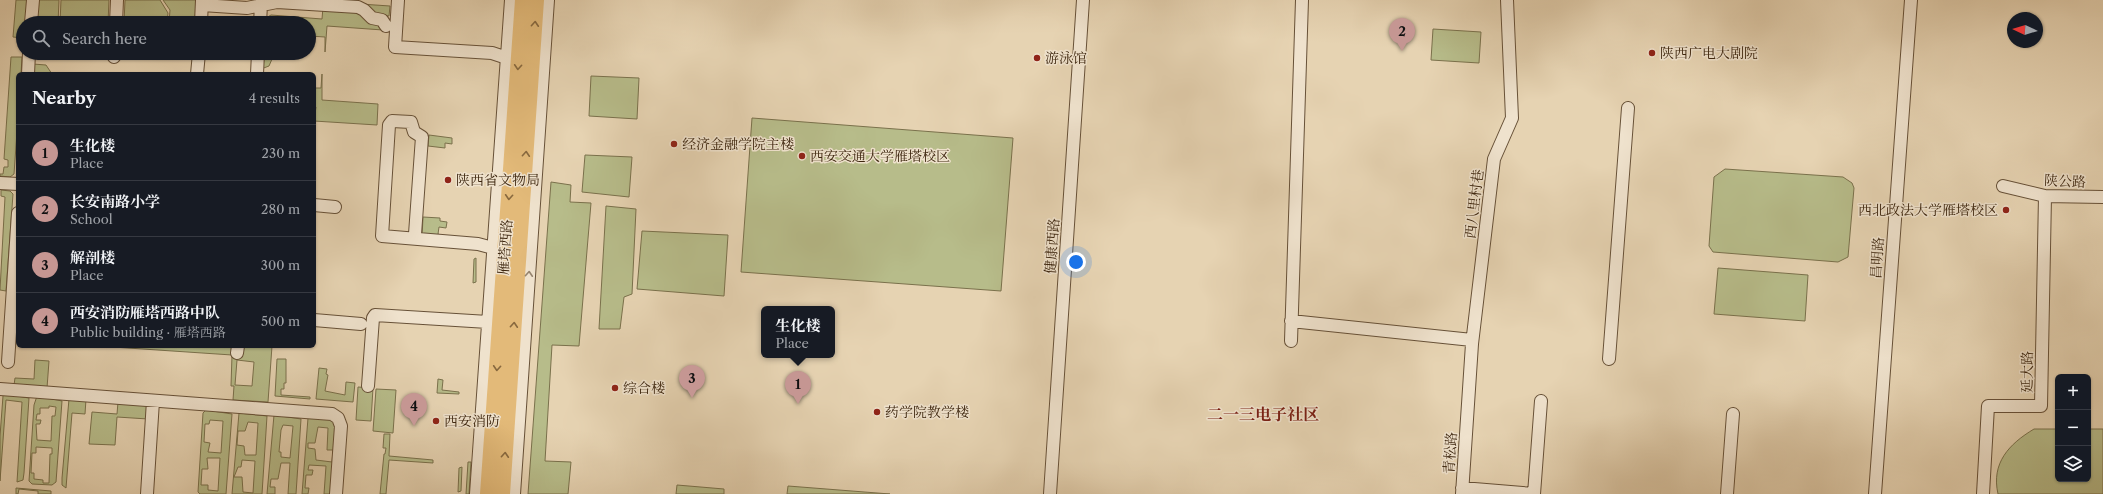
<!DOCTYPE html>
<meta charset="utf-8">
<style>
:root{--surface:#171b24;--page:#242831;--text:#f1f3f6;--muted:#9ea1a6;--line:#363941;--accent:#c59692}
body{margin:0;font-family:"Libre Caslon Text","Noto Serif SC",serif;background:var(--page);color:var(--text)}
.controls{position:absolute;right:12px;bottom:12px;display:grid;overflow:hidden;border-radius:6px;box-shadow:0 1px 3px #0004}
.controls button{width:36px;height:36px;display:grid;place-items:center;padding:0;border:0;border-bottom:1px solid var(--line);background:var(--surface);color:var(--text);font:20px sans-serif}
.compass{position:absolute;left:2007px;top:12px;width:36px;height:36px;border-radius:50%;background:var(--surface);box-shadow:0 1px 3px #0004;rotate:274deg}
.you{position:absolute;left:1076px;top:262px;width:14px;height:14px;margin:-10px;border:3px solid #fff;border-radius:50%;background:#1a73e8;box-shadow:0 0 0 6px #1a73e833}
.badge{display:grid;place-items:center;width:26px;height:26px;border-radius:50%;background:var(--accent);color:#111;font-size:13px;font-weight:700}
.pin{position:absolute;translate:-50% -33px;filter:drop-shadow(0 1px 2px #0008)}
.pin::after{content:'';position:absolute;top:21px;width:14px;height:12px;background:inherit;clip-path:polygon(0 0,100% 0,50% 100%)}
.popup{position:absolute;left:761px;top:306px;width:74px;height:52px;box-sizing:border-box;display:grid;place-content:center;border-radius:6px;background:var(--surface);filter:drop-shadow(0 1px 3px #0005);font-size:13px;white-space:nowrap;color:var(--muted)}
.popup b{font-size:15px;color:var(--text)}
.popup::after{content:'';position:absolute;left:50%;top:100%;margin-left:-8px;border:8px solid transparent;border-top-color:var(--surface)}
.list{margin:0;padding:0;list-style:none}
h2{display:flex;justify-content:space-between;align-items:center;height:52px;margin:0;padding:0 16px;font-size:17px}
h2 small{font-size:13px;font-weight:400;color:var(--muted)}
.list li{display:grid;grid-template-columns:26px 1fr auto;gap:12px;align-items:center;box-sizing:border-box;height:56px;padding:0 16px;border-top:1px solid var(--line)}
.list b{display:block;font-size:15px;white-space:nowrap}
.list p{margin:0;font-size:13px;white-space:nowrap;color:var(--muted)}
.list em{font-size:13px;font-style:normal;color:var(--muted)}
.icon{flex:none;width:22px;height:22px;fill:none;stroke:currentColor;stroke-width:2;stroke-linecap:round;stroke-linejoin:round}
.map{position:relative;flex:none;width:2103px;height:494px;overflow:hidden}
.search{position:absolute;background:var(--surface);box-shadow:0 1px 3px #0004;left:16px;top:16px;width:300px;height:44px;display:flex;align-items:center;gap:10px;box-sizing:border-box;padding:0 14px;border-radius:22px;color:var(--muted);font-size:15px}
.panel{position:absolute;background:var(--surface);box-shadow:0 1px 3px #0004;left:16px;top:72px;width:300px;height:276px;border-radius:6px}
.map>svg:first-child{display:block}
</style>
<div class="map">
<svg width="2103" height="494" viewBox="0 0 2103 494">
<rect width="100%" height="100%" fill="#e6d3b2"/>
<filter id="stains"><feTurbulence type="fractalNoise" baseFrequency=".005" numOctaves="4"/><feColorMatrix values="0 0 0 0 .2 0 0 0 0 .09 0 0 0 0 .02 0 0 0 .5 -.17"/></filter>
<radialGradient id="worn" r=".72"><stop offset=".6" stop-color="#630" stop-opacity="0"/><stop offset="1" stop-color="#630" stop-opacity=".3"/></radialGradient>
<path fill="#b7bc8a" stroke="#7a714c" fill-rule="evenodd" d="M16,0h13l-2,23h-4v15l-10,-1z
M37,0h22l-1,23h-22z
M61,0h48l-1,23h-48z
M125,0h35l8,13 -1,10h-43z
M163,0h35l-2,23h-27l1,-13z
M301,0l89,6 -1,10 -14,-1z
M323,7l35,3 26,13 -1,7 -56,-4 -2,26v-15l-16,-1v-13h-44l1,-5 5,-3 51,4z
M1433,29l48,3 -2,31 -48,-3z
M262,53h8l2,6 -3,7 -8,3z
M11,57h11l-1,17h-3v44l-4,56 -4,3 -10,-1v-2h3l1,-7h4v-7l-4,-1z
M33,64l13,1 6,9h-20z
M322,74v26l56,4 -1,21 -63,-4 2,-14 -2,-1v-18h7z
M591,76l48,2 -2,41 -48,-3z
M752,118l261,20 -12,153 -260,-19z
M429,135l23,3v6l-7,-1v5l-17,-2z
M585,155l47,2 -3,40 -47,-5z
M1725,169l118,8 9,6 2,5 -6,69 -10,5 -125,-10 -4,-6 5,-69z
M551,182l20,3 -1,17 21,1 -12,143 -27,-1 -7,116 26,1 -3,32h-40z
M1,190l9,1 3,3 -7,97 -6,-1 5,-93 -4,-1z
M606,206l30,3 -4,85 -8,3 -4,32h-21z
M423,217l17,1v3l7,1 -1,6 -7,-1 -1,7 3,1v3l-19,-1z
M642,231l86,4 -4,61 -87,-7z
M476,258v24l-3,1 1,-24z
M1718,268l90,7 -3,46 -91,-7z
M98,346h174l-4,56 -35,-2 1,-14h-3l1,-31zM237,360l17,2 -2,24 -17,-1z
M277,359h9v24h-2v6h-3v6l29,2v2l-35,-3z
M35,360l14,1 -2,27 -33,-3 1,-7 19,1z
M319,368l8,1 -1,5 2,1 -3,16 20,4 1,-13 9,1 -2,19 -37,-3z
M438,379l5,1 -1,10 17,2v2l-22,-1z
M358,387l15,1 -2,33 -15,-1z
M376,389l20,1 -3,43 -20,-2z
M5,394l24,4 -5,75 -1,7 -6,2 5,-80 -16,-2 -6,81v-45l3,-40z
M37,396l25,5 -6,81 -4,3 -20,-1 -3,-3 5,-76zM49,406l7,1 -1,9h-3l-1,25 -14,-1 -1,-16h4l1,-4h-5l1,-6h3v-6h9zM36,447l16,1v6h-2l-1,29h-6v-3l-9,-1v-6h-3l1,-20h4z
M69,399h17l-1,15 -13,-1 -6,75 -4,-3v-7z
M118,402l29,3 1,14 -31,-2 -2,28 -26,-1 3,-32 25,2z
M206,410l26,4 -6,80h-26l-2,-2 5,-79zM210,420l13,1 -2,32 -13,-1 2,-9 -6,-1 1,-18h4zM207,458h13l-2,33 -10,-1v-5h-7l1,-16h6z
M239,413l28,3 -5,78h-30zM248,422l10,1 -2,32h-11l-1,-9 -7,-1 1,-14h7zM242,460l13,1 -2,32 -10,-1 -1,-15h-8l4,-10h3z
M274,415l27,4 -5,75h-8l2,-31h-9l-3,16h-7l-1,8h5v7h-8zM283,425l10,1 -3,32 -9,-1v-5h-2l2,-22z
M308,418h21l7,3 -3,73h-9l2,-28 -17,-1 -1,5h5l-1,5h-6l-1,13h4l-1,6h-6zM318,427l10,1 -1,22h6l-1,12 -16,-2 -1,-11 -7,-1v-5h7z
M2034,429h24v50h30v-50h15v65h-105c-7,-31 11,-50 36,-65z
M384,434h6l-1,22 44,4v3l-44,-3 -3,34h-6l4,-40h1l1,-6h-3z
M468,462h3l-2,32h-3z
M462,467l-1,24 -3,1 1,-24z
M677,485l47,4v5h-48z
M788,486l102,8h-103z
M16,488l35,3v3h-13v-3l-19,-2 -1,5h-2z"/>
<g fill="none" stroke-linecap="round" stroke-linejoin="round">
<g stroke="#675138" stroke-width="14">
<path id="minor" d="M398,0l-3,47 97,6 15,5
M202,5l45,3 30,-6 81,5 6,3 8,8 10,2 4,6
M31,23l2,-23
M116,23l1,-23
M201,23l1,-23
M260,23l1,-18
M114,57v-4
M28,74l1,-21
M197,74l2,-21
M257,74l1,-21
M0,183l18,1
M2003,186l42,10 58,1
M314,205l21,2
M415,234l7,-97 -8,-5 -3,-10 -19,-1 -3,4 -7,111 96,8 15,4
M314,320l47,4
M1291,321l181,19
M1291,341l11,-341
M237,353l1,-7
M1609,359l19,-251
M8,362l10,-149
M368,386l5,-68 2,-3 113,7
M0,389l332,25 6,4 3,8 -5,68
M1462,488l72,6
M147,494l6,-93
M476,494l35,-494
M514,494l34,-494
M1050,494l33,-494
M1462,494l10,-150 22,-185 18,-41 -5,-118
M1534,494l7,-93
M1727,494l6,-80
M1875,494l36,-494
M1983,494l5,-88h53l4,-210"/>
</g>
<g stroke="#3d260f" stroke-width="18">
<path id="major" d="M488,494l35,-494
M502,494l34,-494"/>
</g>
<use href="#minor" stroke="#efe2cd" stroke-width="12"/>
<use href="#major" stroke="#e3ba79" stroke-width="16"/>
</g>
<defs><path id="oneway-chevron" d="M-2-3.5L2.5 0L-2 3.5" fill="none" stroke-width="1.6" stroke-linecap="round" stroke-linejoin="round"/></defs>
<g stroke="#88693f">
<use href="#oneway-chevron" transform="translate(535 24) rotate(-86)"/>
<use href="#oneway-chevron" transform="translate(518 67) rotate(94)"/>
<use href="#oneway-chevron" transform="translate(526 154) rotate(-86)"/>
<use href="#oneway-chevron" transform="translate(509 197) rotate(94)"/>
<use href="#oneway-chevron" transform="translate(514 325) rotate(-86)"/>
<use href="#oneway-chevron" transform="translate(497 368) rotate(94)"/>
<use href="#oneway-chevron" transform="translate(505 455) rotate(-86)"/>
</g>
<use stroke="#96846e" href="#oneway-chevron" transform="translate(529 274) rotate(-86)"/>
<g fill="#8f2418" stroke="#efe2cd" stroke-width="1.5">
<circle cx="1652" cy="53" r="4"/>
<circle cx="1037" cy="58" r="4"/>
<circle cx="674" cy="144" r="4"/>
<circle cx="802" cy="156" r="4"/>
<circle cx="448" cy="180" r="4"/>
<circle cx="2006" cy="210" r="4"/>
<circle cx="615" cy="388" r="4"/>
<circle cx="877" cy="412" r="4"/>
<circle cx="436" cy="421" r="4"/>
</g>
<g text-anchor="middle" stroke-width="3" stroke-linejoin="round" paint-order="stroke">
<g font-size="14" fill="#3d260f" stroke="#efe2cd" text-anchor="start">
<text x="1660" y="58">陕西广电大剧院</text>
<text x="1045" y="63">游泳馆</text>
<text x="682" y="149">经济金融学院主楼</text>
<text x="810" y="161">西安交通大学雁塔校区</text>
<text x="456" y="185">陕西省文物局</text>
<text x="1998" y="215" text-anchor="end">西北政法大学雁塔校区</text>
<text x="623" y="393">综合楼</text>
<text x="885" y="417">药学院教学楼</text>
<text x="444" y="426">西安消防</text>
</g>
<g font-size="14" fill="#3d260f" stroke="#efe2cd">
<text transform="translate(2065 181) rotate(3)" y="5">陕公路</text>
<text transform="translate(1474 204) rotate(-83)" y="5">西八里村巷</text>
<text transform="translate(1052 246) rotate(-86)" y="5">健康西路</text>
<text transform="translate(505 247) rotate(-86)" y="5">雁塔西路</text>
<text transform="translate(1877 258) rotate(-86)" y="5">昌明路</text>
<text transform="translate(2027 372) rotate(-89)" y="5">延大路</text>
<text transform="translate(1450 453) rotate(-86)" y="5">青松路</text>
</g>
<g font-size="16" font-weight="bold" fill="#7a1f14" stroke="#efe2cd">
<text x="1263" y="420">二一三电子社区</text>
</g>
</g>
<rect width="100%" height="100%" filter="url(#stains)"/>
<rect width="100%" height="100%" fill="url(#worn)"/>
</svg>
<div class="controls">
<button>+</button>
<button>−</button>
<button><svg class="icon" aria-label="layers" viewBox="0 0 24 24"><path d="M12 4l9 5-9 5-9-5zM3 14l9 5 9-5"/></svg></button>
</div>
<svg class="compass" viewBox="-18 -18 36 36"><path d="M0-13l5 13h-10z" fill="#e53935"/><path d="M0 13l5-13h-10z" fill="#9ea1a6"/></svg>
<div class="you"></div>
<div class="pin badge" style="left:798px;top:404px">1</div>
<div class="popup"><b>生化楼</b>Place</div>
<div class="pin badge" style="left:1402px;top:51px">2</div>
<div class="pin badge" style="left:692px;top:398px">3</div>
<div class="pin badge" style="left:414px;top:426px">4</div>
<div class="search"><svg class="icon" aria-label="search" viewBox="0 0 24 24"><circle cx="10" cy="10" r="6"/><path d="M15 15l6 6"/></svg>Search here</div>
<section class="panel">
<h2>Nearby<small>4 results</small></h2>
<ul class="list">
<li><span class="badge">1</span><div><b>生化楼</b><p>Place</p></div><em>230 m</em></li>
<li><span class="badge">2</span><div><b>长安南路小学</b><p>School</p></div><em>280 m</em></li>
<li><span class="badge">3</span><div><b>解剖楼</b><p>Place</p></div><em>300 m</em></li>
<li><span class="badge">4</span><div><b>西安消防雁塔西路中队</b><p>Public building · 雁塔西路</p></div><em>500 m</em></li>
</ul>
</section>
</div>
